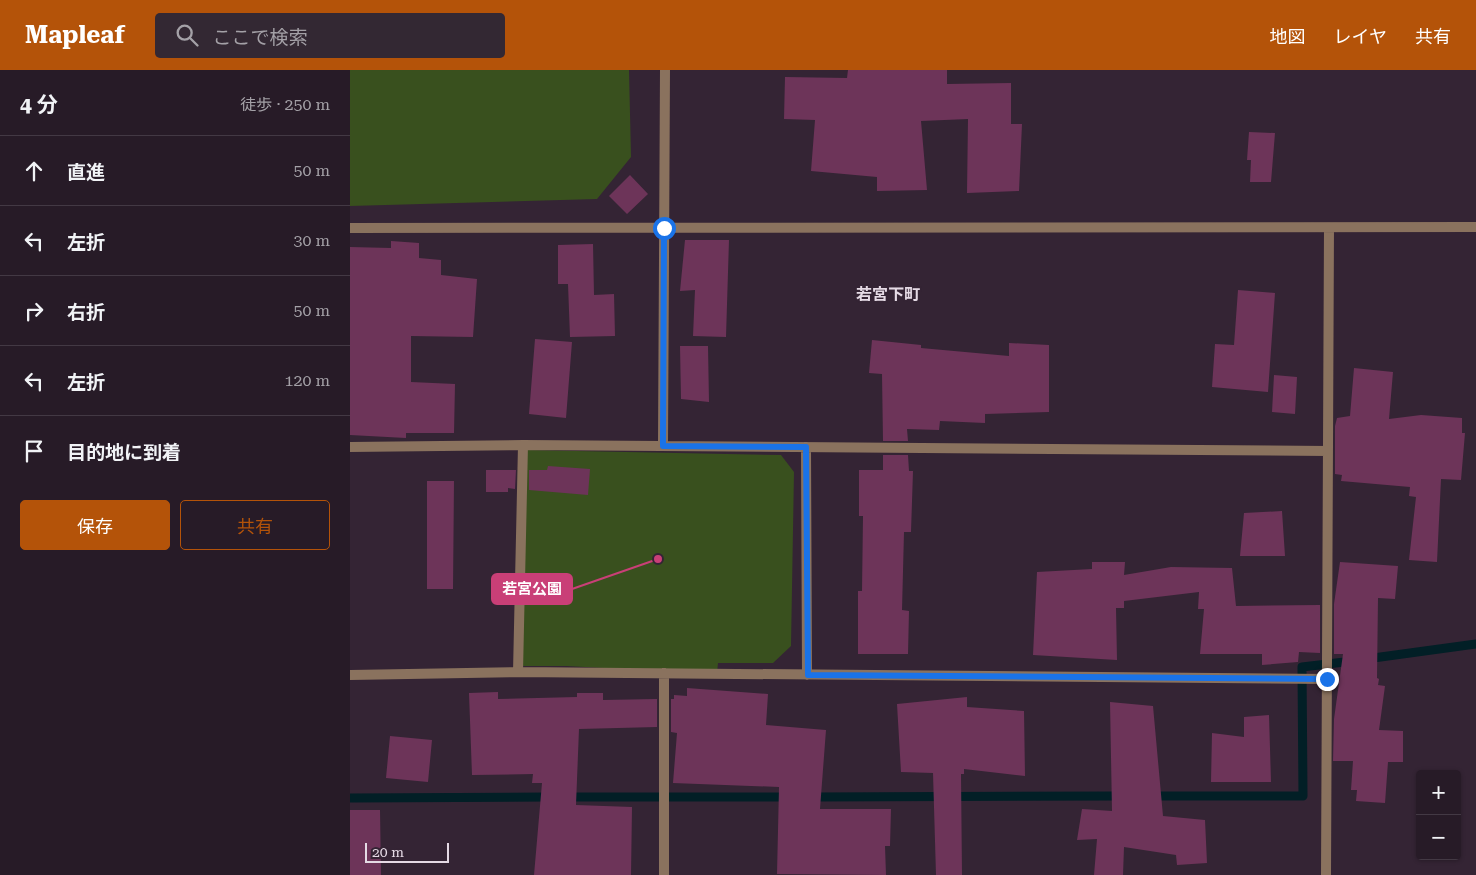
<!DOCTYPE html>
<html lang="ja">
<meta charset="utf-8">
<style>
:root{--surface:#271b27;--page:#332833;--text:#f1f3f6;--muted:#a4a1a7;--line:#433944;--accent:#b45309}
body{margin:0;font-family:"Roboto Serif","Noto Sans JP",serif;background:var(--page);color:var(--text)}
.controls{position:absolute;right:15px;bottom:15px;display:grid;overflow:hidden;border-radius:5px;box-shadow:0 1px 4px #0004}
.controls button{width:45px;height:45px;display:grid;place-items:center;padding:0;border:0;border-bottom:1px solid var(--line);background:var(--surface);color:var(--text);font:25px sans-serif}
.scale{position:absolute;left:15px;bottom:12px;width:84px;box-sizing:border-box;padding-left:5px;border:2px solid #e5dae5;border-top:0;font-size:14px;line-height:18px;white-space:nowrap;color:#e5dae5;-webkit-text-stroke:4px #342434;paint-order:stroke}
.stop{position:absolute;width:15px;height:15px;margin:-11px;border:4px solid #1a73e8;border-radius:50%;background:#fff}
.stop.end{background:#1a73e8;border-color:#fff;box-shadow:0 1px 5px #0008}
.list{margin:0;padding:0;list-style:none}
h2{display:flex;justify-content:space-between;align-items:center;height:65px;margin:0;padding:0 20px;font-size:21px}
h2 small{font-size:16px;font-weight:400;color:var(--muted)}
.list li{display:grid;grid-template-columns:32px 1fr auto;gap:15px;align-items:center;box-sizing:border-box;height:70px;padding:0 20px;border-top:1px solid var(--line)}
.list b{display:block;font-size:19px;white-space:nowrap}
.list em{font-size:16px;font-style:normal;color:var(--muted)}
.actions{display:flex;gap:10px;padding:15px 20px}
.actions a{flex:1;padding:11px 0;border:1px solid var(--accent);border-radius:5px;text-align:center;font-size:18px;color:var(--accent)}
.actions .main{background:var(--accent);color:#fff}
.icon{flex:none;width:28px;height:28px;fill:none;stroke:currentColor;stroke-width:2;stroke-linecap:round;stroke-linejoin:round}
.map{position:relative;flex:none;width:1126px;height:805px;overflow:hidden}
header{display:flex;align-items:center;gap:30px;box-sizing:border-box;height:70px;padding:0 25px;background:var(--accent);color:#fff}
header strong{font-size:24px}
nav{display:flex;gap:28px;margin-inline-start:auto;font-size:18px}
.search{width:350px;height:45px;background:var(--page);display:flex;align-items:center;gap:12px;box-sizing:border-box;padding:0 18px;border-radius:5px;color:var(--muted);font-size:19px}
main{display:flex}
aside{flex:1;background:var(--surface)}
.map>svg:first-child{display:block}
</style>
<header>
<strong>Mapleaf</strong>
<div class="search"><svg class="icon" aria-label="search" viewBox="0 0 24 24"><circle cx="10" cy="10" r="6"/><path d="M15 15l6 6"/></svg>ここで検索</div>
<nav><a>地図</a><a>レイヤ</a><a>共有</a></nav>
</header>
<main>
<aside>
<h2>4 分<small>徒歩 · 250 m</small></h2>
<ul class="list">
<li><svg class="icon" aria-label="ahead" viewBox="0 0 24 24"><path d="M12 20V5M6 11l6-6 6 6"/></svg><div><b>直進</b></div><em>50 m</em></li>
<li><svg class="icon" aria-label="left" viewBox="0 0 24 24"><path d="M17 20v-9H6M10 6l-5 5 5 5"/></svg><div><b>左折</b></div><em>30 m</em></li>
<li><svg class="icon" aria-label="right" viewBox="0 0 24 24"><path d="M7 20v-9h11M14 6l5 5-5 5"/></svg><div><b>右折</b></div><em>50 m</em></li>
<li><svg class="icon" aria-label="left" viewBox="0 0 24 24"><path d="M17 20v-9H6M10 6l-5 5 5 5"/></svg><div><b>左折</b></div><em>120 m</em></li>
<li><svg class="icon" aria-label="arrive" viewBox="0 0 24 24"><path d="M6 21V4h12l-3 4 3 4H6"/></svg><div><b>目的地に到着</b></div></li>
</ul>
<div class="actions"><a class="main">保存</a><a>共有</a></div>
</aside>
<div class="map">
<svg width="1126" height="805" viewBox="0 0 1126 805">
<rect width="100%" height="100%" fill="#342434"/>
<path fill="#39501e" d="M0,0h279l2,87 -34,42 -247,7z
M177,380l254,5 13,17 -3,174 -18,17h-55l-1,11 -151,-8h-44z"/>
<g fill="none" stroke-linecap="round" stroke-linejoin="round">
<path stroke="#021f26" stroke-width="9" d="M1016,589l110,-15
M800,726h153l-1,-129 51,-6
M215,727h225
M460,727l312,-1
M0,728l202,-1"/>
</g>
<path fill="#6d3459" d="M498,0h99v14l64,-1v41h11l-3,67 -52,2 1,-74 -47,2 6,69 -50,1v-14l-66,-6 4,-51 -31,-1 1,-42 62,1z
M899,62l26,1 -4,49h-21l1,-22h-4z
M280,105l18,19 -21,20 -18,-18z
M335,170h44l-3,97 -33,-1 2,-46 -15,1z
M41,171l28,2v15l22,2v15l36,4 -4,58 -62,-1v46l44,2 -1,49h-48v5l-56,-3v-188l41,1z
M243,174l1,51 20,-1 1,42 -45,1 -2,-53h-10v-39z
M888,220l37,3 -7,99 -56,-5 3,-43 19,1z
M185,269l37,3 -6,76 -37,-4z
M522,270l49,5v3l88,8v-13l40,2v67l-64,2v9l-45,-2 -1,9 -32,-1 1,12h-25l-1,-67 -13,-1z
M330,276h28l1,56 -28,-3z
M1004,298l39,4 -4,47 32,-4 41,3v15h3l-4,47 -20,-1 -4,83 -28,-2 7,-63 -7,-1 1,-9 -69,-6 1,-6 -7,-1v-48l2,-8 13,-2z
M924,305l23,2 -2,37 -23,-2z
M533,385h25l1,16h4l-2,61h-7l-2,78 7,1 -1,43h-50v-63h4l1,-75h-4v-46h24z
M198,396l42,3 -2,26 -59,-5v-20h18z
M136,400h30l-1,19 -7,-1v4h-22z
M77,411h27l-1,108h-26z
M932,441l3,45h-45l4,-43z
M742,492h33l-1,13 47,-8 61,1 4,38 84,-1v48l-21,-1 -1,10 -36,3v-11h-62l4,-45h-6l1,-17 -75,9v7h-8l1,52 -84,-5 4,-83 55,-3z
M990,492l58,4 -3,33 -17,-1 -1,80 2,1 -1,6 7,1 -6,44 24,1v31h-15l-3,41 -29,-2 1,-11h-6l2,-29h-20l1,-42 9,-65h-9v-50z
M337,618l81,6 -2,31 60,5 -6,79h71l-1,37h-5l1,29 -109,-1 2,-87 -106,-4 4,-50 -6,-1v-33h3v-4l13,1z
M148,622v7l79,-2v-4h26v7l54,-1v28l-78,2 -3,76 56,2 -1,68h-97l8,-92h-10l1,-9 -61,1 -3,-82z
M617,627v10l57,4 1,65 -61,-7v5h-3l1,101h-26l-3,-102 -32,-1 -4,-68z
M760,632l43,4 10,110 42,4 2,43 -30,2 -1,-10 -52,-8 -1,28h-29l3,-36 -20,1 5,-31 30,2z
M919,645l2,67h-60l1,-49 32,4v-20z
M40,666l42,4 -4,42 -42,-4z
M0,740h30l1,65h-31z"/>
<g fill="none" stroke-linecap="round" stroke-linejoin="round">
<path stroke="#8a725e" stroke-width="10" d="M0,158l1126,-1
M313,376l2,-376
M0,377l173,-2 805,6
M456,377l1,228
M168,602l5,-227
M0,605l168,-3 809,7
M314,805v-202
M976,805l3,-647"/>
</g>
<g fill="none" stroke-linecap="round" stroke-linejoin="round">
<path stroke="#1a73e8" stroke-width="6" d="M314,158l-1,218 143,1 2,228 519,4"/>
</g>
<g text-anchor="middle" stroke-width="4" stroke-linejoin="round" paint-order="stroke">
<g font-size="16" font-weight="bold" fill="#e5dae5" stroke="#342434">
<text x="538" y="230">若宮下町</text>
</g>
</g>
<path fill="none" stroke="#c93f77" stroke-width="2" d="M308 489L222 519"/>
<circle fill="#c93f77" stroke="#342434" stroke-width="2" cx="308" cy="489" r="5"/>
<rect fill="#c93f77" stroke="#c93f77" stroke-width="2" x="142" y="504" width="80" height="30" rx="5"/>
<g font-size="15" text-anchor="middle" font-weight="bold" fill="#fff">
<text x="182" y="524">若宮公園</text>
</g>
</svg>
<div class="controls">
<button>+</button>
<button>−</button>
</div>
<div class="scale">20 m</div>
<div class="stop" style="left:314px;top:158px"></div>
<div class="stop end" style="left:977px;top:609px"></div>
</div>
</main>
